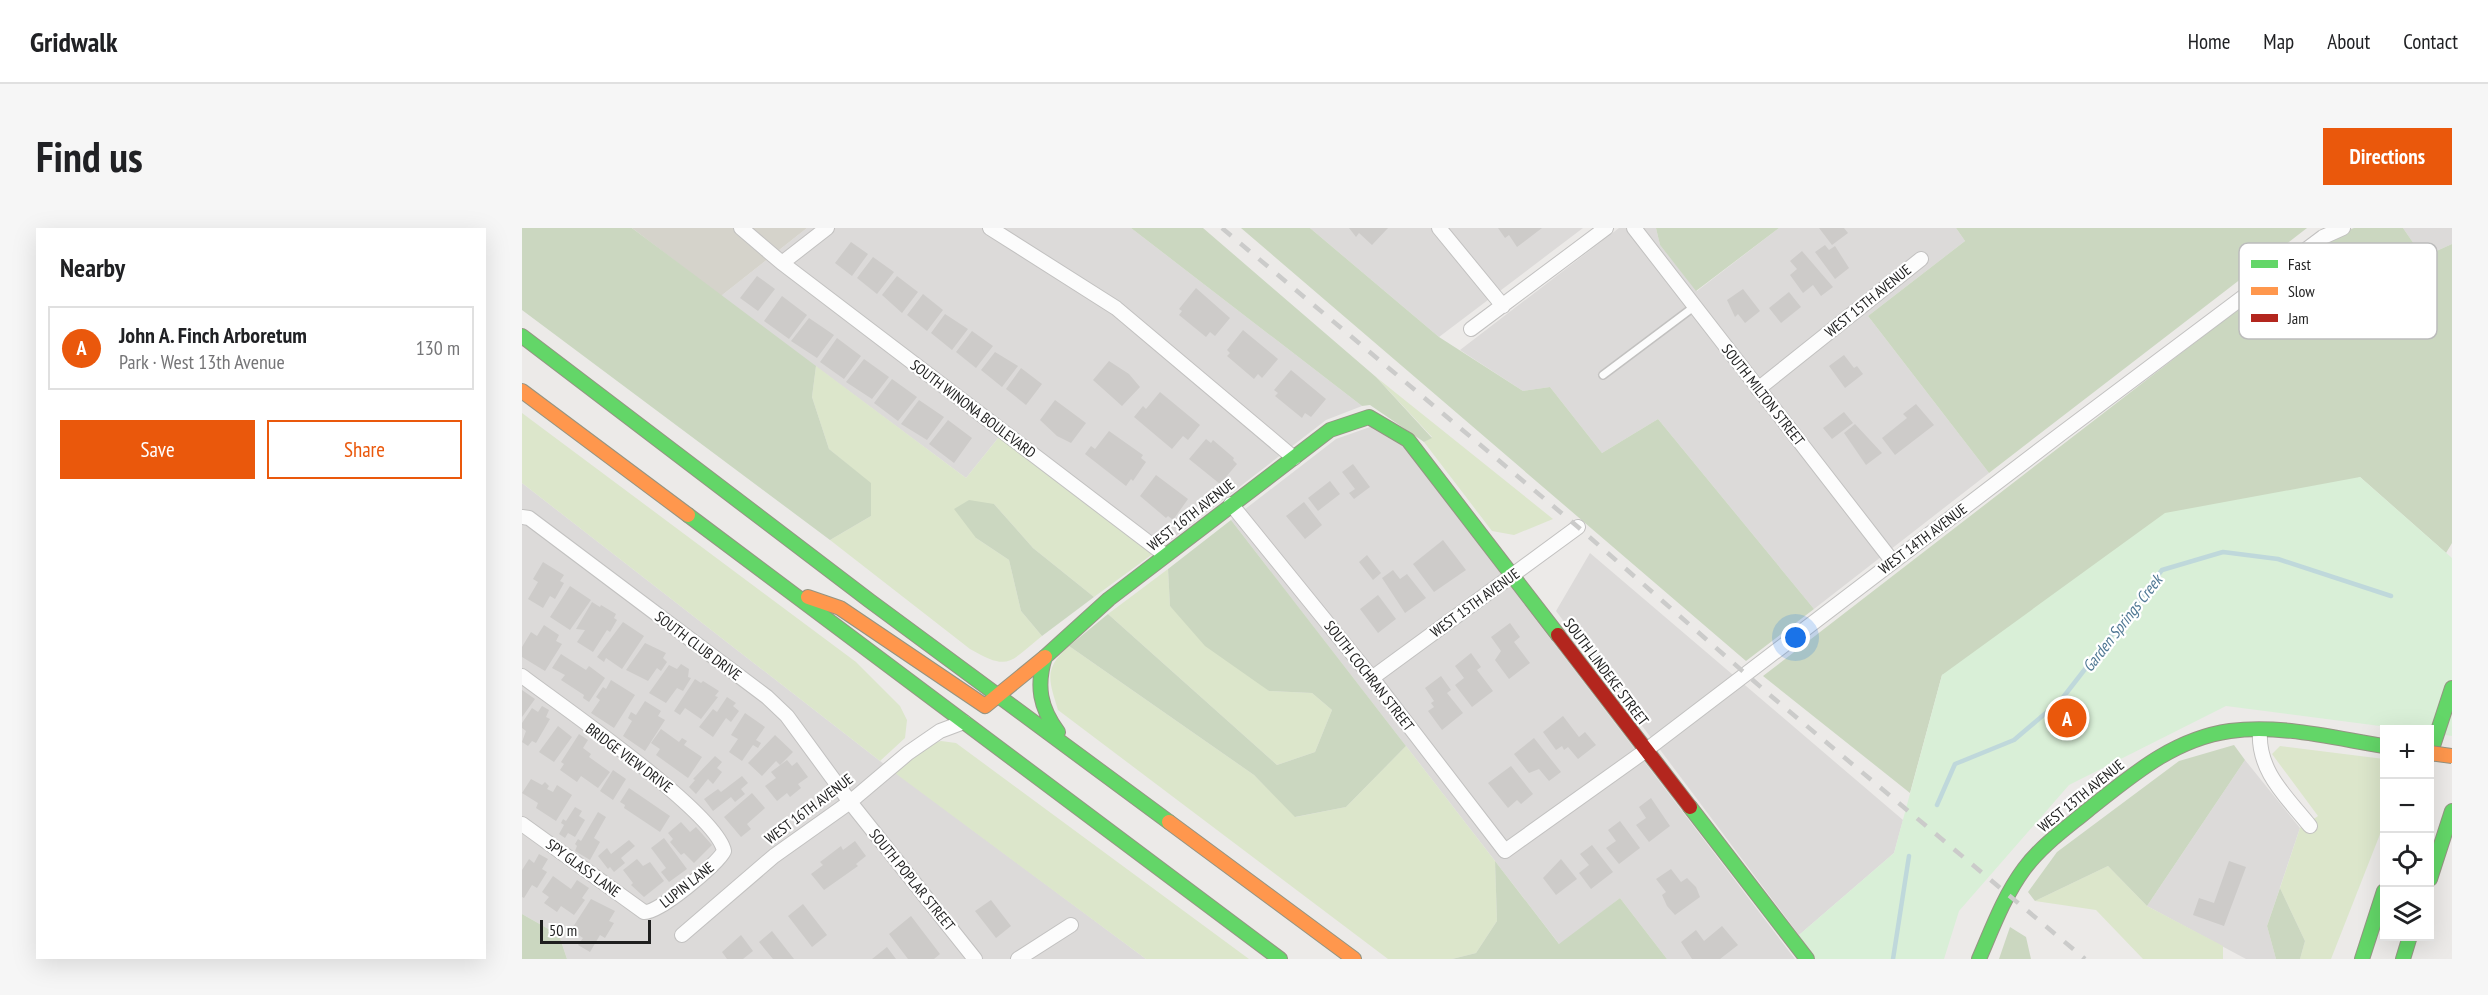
<!DOCTYPE html>
<meta charset="utf-8">
<style>
:root{--surface:#fff;--page:#f6f6f6;--text:#202124;--muted:#757577;--line:#e0e0e0;--accent:#ea580c}
body{margin:0;font-family:"PT Sans Narrow",sans-serif;background:var(--page);color:var(--text)}
.controls{position:absolute;right:18px;bottom:18px;display:grid;overflow:hidden;border-radius:0px;box-shadow:0 6px 24px #0002}
.controls button{width:54px;height:54px;display:grid;place-items:center;padding:0;border:0;border-bottom:2px solid var(--line);background:var(--surface);color:var(--text);font:30px sans-serif}
.scale{position:absolute;left:18px;bottom:15px;width:111px;box-sizing:border-box;padding-left:6px;border:3px solid #1f1f1f;border-top:0;font-size:16px;line-height:21px;white-space:nowrap;color:#1f1f1f;-webkit-text-stroke:4px #fff;paint-order:stroke}
.you{position:absolute;left:1274px;top:410px;width:21px;height:21px;margin:-15px;border:4px solid #fff;border-radius:50%;background:#1a73e8;box-shadow:0 0 0 9px #1a73e833}
.badge{display:grid;place-items:center;width:39px;height:39px;border-radius:50%;background:var(--accent);color:#fff;font-size:20px;font-weight:700}
.pin{position:absolute;translate:-50% -50%;border:3px solid #fff;box-shadow:0 2px 6px #0006}
.list{margin:0;padding:0;list-style:none}
h2{display:flex;justify-content:space-between;align-items:center;height:78px;margin:0;padding:0 24px;font-size:26px}
h2 small{font-size:20px;font-weight:400;color:var(--muted)}
.list li{display:grid;grid-template-columns:39px 1fr auto;gap:18px;align-items:center;box-sizing:border-box;height:84px;margin:0 12px 12px;padding:0 12px;border:2px solid var(--line);border-radius:0px}
.list b{display:block;font-size:22px;white-space:nowrap}
.list p{margin:0;font-size:20px;white-space:nowrap;color:var(--muted)}
.list em{font-size:20px;font-style:normal;color:var(--muted)}
.actions{display:flex;gap:12px;padding:18px 24px}
.actions a{flex:1;padding:14px 0;border:2px solid var(--accent);border-radius:0px;text-align:center;font-size:21px;color:var(--accent)}
.actions .main{background:var(--accent);color:#fff}
.icon{flex:none;width:33px;height:33px;fill:none;stroke:currentColor;stroke-width:2;stroke-linecap:round;stroke-linejoin:round}
.map{position:relative;flex:none;width:1930px;height:731px;overflow:hidden;border-radius:0px}
header{display:flex;align-items:center;gap:36px;box-sizing:border-box;height:84px;padding:0 30px;background:var(--surface);border-bottom:2px solid var(--line)}
header strong{font-size:28px}
nav{display:flex;gap:33px;margin-inline-start:auto;font-size:21px}
.intro{display:flex;align-items:center;justify-content:space-between;box-sizing:border-box;height:144px;padding:0 36px}
h1{margin:0;font-size:42px}
.button{padding:15px 27px;border-radius:0px;background:var(--accent);color:#fff;font-size:21px;font-weight:700}
main{display:flex;gap:36px;padding:0 36px}
aside{flex:1;background:var(--surface);border-radius:0px;box-shadow:0 6px 24px #0002}
.map>svg:first-child{display:block}
</style>
<header>
<strong>Gridwalk</strong>
<nav><a>Home</a><a>Map</a><a>About</a><a>Contact</a></nav>
</header>
<div class="intro"><h1>Find us</h1><a class="button">Directions</a></div>
<main>
<aside>
<h2>Nearby<small></small></h2>
<ul class="list">
<li><span class="badge">A</span><div><b>John A. Finch Arboretum</b><p>Park · West 13th Avenue</p></div><em>130 m</em></li>
</ul>
<div class="actions"><a class="main">Save</a><a>Share</a></div>
</aside>
<div class="map">
<svg width="1930" height="731" viewBox="0 0 1930 731">
<rect width="100%" height="100%" fill="#eceae8"/>
<path fill="#dcdad9" d="M285,0h324l231,178 -36,14 -172,133 -155,-116 -33,41 -245,-182z
M788,0h273l-144,109z
M1097,0h37l4,17 37,46 82,-63h177l9,13 -97,75 121,157 -175,136 -156,-190 -56,34 -52,-66 -27,4 -63,-41z
M1881,0h49v16l-29,13z
M848,199l34,20 391,512h-128l-47,-61 -60,47 -329,-425 105,-81z
M0,255l358,278 266,198h-579l-8,-24 -37,-21z
M1068,325l313,267 -9,33 -95,82 -243,-324z
M1723,532l55,68 -33,98 9,33h-30l-99,-53z"/>
<path fill="#d5d3cb" d="M110,0h175l-86,68z"/>
<path fill="#dce6cb" d="M294,138l150,112 33,-41 155,116 -60,44 -61,-49 -39,-44 -18,34 33,22 12,51 21,25c-33,26 -32,36 -72,13l-140,-109 41,-24v-32l-42,-35 -17,-52z
M854,149l177,142 -39,16 -22,-4 -68,-89 8,-5z
M0,185l334,249 44,44 7,14 -2,18 -25,23 -358,-278z
M646,341l2,37 99,85 43,2 20,17 -17,42 -38,13 -169,-151z
M547,418l185,129 42,42 50,-10 60,-61 89,115 2,60 -21,32 -24,6h-64l-330,-249c-9,-30 -15,-41 11,-64z
M419,513l15,2 293,216h-103l-251,-186 30,-27z
M1758,518l104,13v65l-53,135h-31l5,-18 -25,-53 20,-60 18,-12 -46,-62z
M1586,638l39,40 76,40v13h-80l-47,-49 -61,-9z"/>
<path fill="#cbd7c0" d="M0,0h110l184,138 -4,31 17,52 42,34v33l-41,24 -308,-230z
M609,0h72l173,149 56,61 -8,4 -54,-37 -8,1z
M719,0h69l129,109 84,54 27,-4 52,66 56,-34 156,190 -68,52z
M1134,0h123l-83,63 -36,-46z
M1434,0h351l-318,245 -121,-157 97,-75z
M1832,0h49l20,29 29,-13v299l-6,10 -86,-76 -418,198 -32,118 -147,-117 513,-396 58,-44z
M447,272l25,4 39,44 61,49 -52,39 -21,-25 -12,-51 -33,-22 -22,-29z
M709,292l175,226 -60,61 -51,10 -41,-42 -185,-129 39,-32 169,151 38,-13 17,-42 -20,-17 -43,-2 -64,-45 -35,-40 -2,-37z
M1712,517l11,15 -98,146 -39,-40 -73,35 -7,-9 29,-40 122,-91z
M973,633l64,83 61,-46 47,61h-215l24,-6 21,-32z
M1758,660l25,53 -5,18h-24l-9,-33z
M0,686l37,21 8,24h-45z
M1488,699l16,10 5,22h-32z"/>
<path fill="#d9efd7" d="M1838,249l92,81v178l-22,-3v-3l-27,-1 -177,-23 -157,79 -110,126 -15,48h-130l-15,-24 95,-82 48,-178 223,-162z"/>
<g fill="none" stroke-linecap="round" stroke-linejoin="round">
<path stroke="#bfd8db" stroke-width="4.5" d="M1415,577l18,-41 59,-24 47,-40 101,-130 61,-18 55,7 113,37
M1371,731l16,-103"/>
</g>
<path fill="#cdcbc9" d="M827,0h39l-16,17 -13,-12 -3,4z
M976,0h44l-25,19 -8,-12 -4,3z
M1297,0h25l4,5 -16,12z
M329,14l17,12 -16,22 -17,-13z
M1303,17l4,5 6,-4 14,22 -14,11 -20,-27z
M1280,23l31,36 -12,9 -8,-11 -10,8 -13,-18 7,-6 -7,-8z
M351,29l21,15 -17,22 -20,-16z
M235,48l18,13 -17,22 -18,-13z
M375,48l21,16 -16,21 -20,-18z
M674,60l34,30 -15,18 -5,-4 -4,5 -27,-22 3,-4 -3,-2z
M1221,61l17,22 -15,12 -7,-9 -3,3 -8,-17z
M1267,64l12,15 -20,16 -12,-15z
M401,66l20,16 -16,21 -20,-16z
M260,68l25,19 -18,24 -25,-18z
M423,86l23,15 -16,21 -21,-17z
M287,90l25,17 -17,23 -26,-17z
M721,102l35,29 -16,19 -4,-4 -4,5 -27,-23 3,-3 -3,-3z
M450,103l21,15 -17,22 -20,-16z
M315,110l24,18 -17,23 -24,-17z
M473,124l23,14 -16,21 -21,-17z
M1322,127l10,13 3,-2 6,8 -18,14 -16,-22z
M342,131l25,18 -17,22 -26,-17z
M587,133l20,13 11,13 -18,19 -29,-26z
M499,140l21,16 -16,21 -20,-16z
M769,142l35,29 -15,18 -6,-4 -3,5 -27,-22 3,-3 -4,-3z
M370,151l25,18 -19,24 -24,-18z
M638,164l40,33 -12,15 -5,-4 -11,13 -38,-32 9,-11 3,3z
M397,172l25,17 -17,23 -26,-16z
M533,172l31,23 -15,20 -14,-7 -17,-16z
M1394,176l18,21 -39,30 -13,-17 25,-20 -4,-4z
M1322,184l9,11 -21,16 -9,-11z
M426,192l24,18 -18,25 -25,-19z
M1333,196l27,29 -16,12 -22,-32z
M587,203l34,24 -2,3 5,4 -13,19 -2,-2 -5,7 -41,-32 6,-8 4,3z
M684,211l5,4 2,-3 21,18 -1,2 4,4 -17,20 -31,-25z
M831,236l17,23 -16,12 -5,-6 6,-4 -13,-17z
M634,247l32,24 -15,21 -5,-4 -2,2 -26,-22z
M808,253l10,13 -22,17 -10,-13z
M782,274l18,23 -17,14 -19,-23z
M921,312l23,30 -32,22 -21,-28z
M845,327l14,18 -8,7 -14,-18z
M21,334l21,13 -4,6 4,2 -9,16 -5,-3 -7,12 -15,-9 10,-17 -5,-3z
M871,342l7,9 7,-5 19,24 -21,15 -23,-35z
M48,358l21,14 -21,30 -20,-13z
M856,367l18,24 -18,14 -18,-24z
M70,374l8,5 1,-2 15,9 -2,4 3,2 -7,12 -3,-2 -14,22 -16,-10 8,-12 -9,-1z
M101,394l21,14 -22,33 -16,-11 -2,4 -7,-5z
M988,395l10,14 -6,5 16,21 -21,16 -14,-19 6,-9 -10,-14z
M22,397l15,10 -3,6 6,3 -17,27 -23,-14v-10l9,-15 6,4z
M123,415l21,10 -3,5 4,4 -6,9 -4,-3 -9,13 -22,-11z
M949,425l10,14 -4,3 16,21 -21,16 -17,-22 9,-7 -9,-12z
M39,426l25,16 3,-4 16,12 -16,24 -6,-4 1,-3 -23,-15 4,-5 -13,-7z
M159,436l8,5 -1,8 3,1 -8,13 -6,-3 -11,15 -17,-10 20,-28 8,4z
M919,448l10,14 -4,3 16,20 -21,17 -14,-19 6,-4 -3,-4 3,-2 -9,-13z
M173,451l6,4 2,-2 16,10 -4,5 3,1 -17,22 -16,-11 -5,7 -6,-4z
M89,452l24,15 -21,33 -23,-15 9,-13 -4,-3 7,-10 3,2z
M0,462l13,9 -13,18z
M205,469l9,6 -3,3 6,5 -8,11 -5,-4 -13,19 -14,-10 14,-18 4,3z
M123,473l16,10 -3,5 7,4 -20,31 -22,-15 9,-15 -4,-3 3,-6 5,3z
M20,478l7,4 -3,7 4,2 -14,24 -4,-2 -4,5 -6,-4 4,-11 -4,-3v-5l10,-15 6,4z
M223,485l20,14 -9,13 5,3 -3,5 -5,-3 -11,16 -13,-9 9,-13 -7,-4z
M1041,488l16,21 6,-5 11,13 -18,14 -10,-12 -4,3 -2,-4 -6,4 -13,-18z
M36,498l14,11 -18,25 -15,-10z
M139,501l18,13 3,-4 5,3 -3,4 18,12 -14,21 -32,-23 4,-6 -9,-6z
M57,506l9,6 -5,8 8,6 -2,3 21,15 -12,16 -17,-12 -4,6 -17,-12 4,-6 -3,-2z
M253,507l18,17 -13,13 -4,-4 -14,15 -14,-13z
M1012,510l27,34 -12,9 -10,-12 -10,4 -15,-19z
M193,528l7,6 -5,6 5,4 -9,12 -5,-5 -12,15 -7,-7 6,-7 -2,-1z
M265,532l5,6 5,-4 11,15 -10,7 3,4 -11,9 -3,-4 -10,8 -12,-15 11,-8 -5,-6z
M989,538l22,28 -12,10 -4,-4 -9,8 -20,-25z
M91,542l13,9 -13,21 -13,-9z
M220,548l6,7 -7,6 4,5 -10,8 -4,-5 -18,14 -9,-12 14,-10 3,3z
M9,551l11,6 3,-3 4,4 -2,3 6,3 4,-7 15,10 -16,26 -20,-13 2,-5 -16,-10z
M107,560l41,28 -10,16 -36,-24 1,-3 -5,-3z
M230,565l13,15 -18,16 4,5 -10,8 -17,-20z
M1129,570l19,28 -21,16 -13,-17 10,-7 -7,-11z
M53,579l7,4 -3,5 6,4 -10,17 -7,-4 -3,5 -6,-4 5,-9 -3,-2 2,-4 3,2z
M76,584l8,5 -12,21 6,4 -10,18 -15,-9 2,-5 -2,-2 3,-5 3,2z
M1098,593l20,27 -21,16 -13,-16 10,-7 -8,-11z
M159,594l9,10 6,-5 16,18 -18,18 -10,-10 -3,2 -11,-13 3,-3 -5,-6z
M142,610l23,31 -18,13 -8,-10 5,-4 -15,-20z
M107,612l6,6 -14,12 4,5 -11,9 -4,-5 -2,2 -10,-13 9,-8 4,6z
M333,613l11,15 -10,8 2,2 -34,24 -13,-16 12,-9 -3,-3 21,-16 2,4z
M1070,617l21,27 -22,17 -12,-16 10,-8 -9,-11z
M17,626l9,5 -6,10 5,3 -10,16 -5,-3 -8,13 -2,-1v-27l7,-11 5,4z
M115,631l6,7 7,-4 14,19 -20,16 -13,-12 2,-2 -10,-13z
M1039,631l16,20 -21,16 -13,-17z
M1707,633l17,6 -22,59 -31,-11 6,-17 15,5z
M1149,641l10,13 6,-4 9,9 4,10 -25,18 -8,-9 -5,-11 4,-3 -10,-13z
M31,648l18,13 6,-9 12,8 -7,10 3,2 -11,15 -13,-9 -4,6 -13,-9 5,-6 -7,-5z
M69,671l24,12 -6,10 5,2 -9,15 -5,-3 -10,17 -12,-7 5,-7 -12,-8z
M469,672l20,26 -15,12 -21,-27z
M281,676l24,31 -15,12 -24,-31z
M389,688l29,38 -6,5h-26l-19,-25z
M1200,698l16,19 -18,14h-28l-11,-17 15,-12 8,11z
M250,703l22,28h-21l-14,-17z
M219,707l12,16 -10,8h-16l-5,-7z
M365,719l9,12h-24z"/>
<g fill="none" stroke-linecap="round" stroke-linejoin="round">
<g stroke="#c2c1c0" stroke-width="10">
<path id="lane" d="M1081,147l92,-69"/>
</g>
<g stroke="#c2c1c0" stroke-width="16">
<path id="street" d="M219,0l41,35 383,292
M468,0l126,80 178,150
M917,0l64,78
M1112,0l259,334
M260,35l45,-35
M949,101l135,-101
M1236,161l163,-130
M709,276l141,174 133,173 140,-100 417,-318 261,-196 20,-9
M0,289l7,1 238,179 20,19 63,86 125,157
M0,448c38,29 195,137 202,175 -6,13 -66,63 -80,61l-122,-88
M850,450l206,-151
M1738,502c-3,41 26,66 50,96
M160,707l92,-79 76,-54 58,-49 32,-22 24,-9
M496,731l53,-34"/>
</g>
<g stroke="#949482" stroke-width="16">
<path id="fast" d="M0,108l348,265 299,221
M166,287l592,444
M523,429l64,-58 221,-169 39,-13 39,23 150,195
M523,429c-9,29 -5,51 13,75
M1908,527l22,-67
M1168,579l117,152
M1908,651l22,-68
M1457,731c13,-30 25,-63 45,-90 18,-24 41,-40 64,-59 43,-34 85,-71 142,-79 50,-7 104,7 154,15
M1840,731l22,-68
M1881,731l7,-23"/>
</g>
<g stroke="#949482" stroke-width="16">
<path id="slow" d="M0,163l166,124
M286,369l32,11 145,98 60,-49
M647,594l185,137"/>
</g>
<g stroke="#949482" stroke-width="16">
<path id="jam" d="M1036,407l132,172"/>
</g>
<use href="#lane" stroke="#fcfcfc" stroke-width="7"/>
<use href="#street" stroke="#fcfcfc" stroke-width="14"/>
<use href="#fast" stroke="#63d668" stroke-width="14"/>
<use href="#slow" stroke="#ff974d" stroke-width="14"/>
<use href="#jam" stroke="#b3261e" stroke-width="14"/>
<path stroke="#cbcbca" stroke-width="4.5" stroke-dasharray="12 12" stroke-linecap="butt" d="M700,0l356,299 193,169 314,263"/>
<g stroke="#949482" stroke-width="16" stroke-linecap="butt">
<path id="slow-bridge" d="M1908,525l22,3"/>
</g>
<use href="#slow-bridge" stroke="#ff974d" stroke-width="14"/>
</g>
<g text-anchor="middle" stroke-width="4.5" stroke-linejoin="round" paint-order="stroke">
<g font-size="15" fill="#1f1f1f" stroke="#fff">
<text transform="translate(1346 73) rotate(-39)" y="5">WEST 15TH AVENUE</text>
<text transform="translate(1241 167) rotate(52)" y="5">SOUTH MILTON STREET</text>
<text transform="translate(451 181) rotate(37)" y="5">SOUTH WINONA BOULEVARD</text>
<text transform="translate(669 287) rotate(-38)" y="5">WEST 16TH AVENUE</text>
<text transform="translate(1401 311) rotate(-37)" y="5">WEST 14TH AVENUE</text>
<text transform="translate(953 375) rotate(-36)" y="5">WEST 15TH AVENUE</text>
<text transform="translate(176 418) rotate(37)" y="5">SOUTH CLUB DRIVE</text>
<text transform="translate(1084 444) rotate(53)" y="5">SOUTH LINDEKE STREET</text>
<text transform="translate(847 448) rotate(52)" y="5">SOUTH COCHRAN STREET</text>
<text transform="translate(107 530) rotate(37)" y="5">BRIDGE VIEW DRIVE</text>
<text transform="translate(1559 568) rotate(-39)" y="5">WEST 13TH AVENUE</text>
<text transform="translate(287 581) rotate(-37)" y="5">WEST 16TH AVENUE</text>
<text transform="translate(61 640) rotate(36)" y="5">SPY GLASS LANE</text>
<text transform="translate(390 652) rotate(51)" y="5">SOUTH POPLAR STREET</text>
<text transform="translate(165 657) rotate(-38)" y="5">LUPIN LANE</text>
</g>
<g font-size="16" font-style="italic" fill="#507894" stroke="#fff">
<text transform="translate(1600 395) rotate(-52)" y="6">Garden Springs Creek</text>
</g>
</g>
<rect x="1717" y="15" width="198" height="96" rx="9" fill="#fff" stroke="#bcbcbc" stroke-width="1.5"/>
<rect x="1729" y="32" width="27" height="8" fill="#63d668"/>
<rect x="1729" y="59" width="27" height="8" fill="#ff974d"/>
<rect x="1729" y="86" width="27" height="8" fill="#b3261e"/>
<g font-size="16" fill="#1f1f1f">
<text x="1766" y="42">Fast</text>
<text x="1766" y="69">Slow</text>
<text x="1766" y="96">Jam</text>
</g>
</svg>
<div class="controls">
<button>+</button>
<button>−</button>
<button><svg class="icon" aria-label="locate" viewBox="0 0 24 24"><circle cx="12" cy="12" r="6"/><path d="M12 2v4M12 18v4M2 12h4M18 12h4"/></svg></button>
<button><svg class="icon" aria-label="layers" viewBox="0 0 24 24"><path d="M12 4l9 5-9 5-9-5zM3 14l9 5 9-5"/></svg></button>
</div>
<div class="scale">50 m</div>
<div class="you"></div>
<div class="pin badge" style="left:1545px;top:490px">A</div>
</div>
</main>
